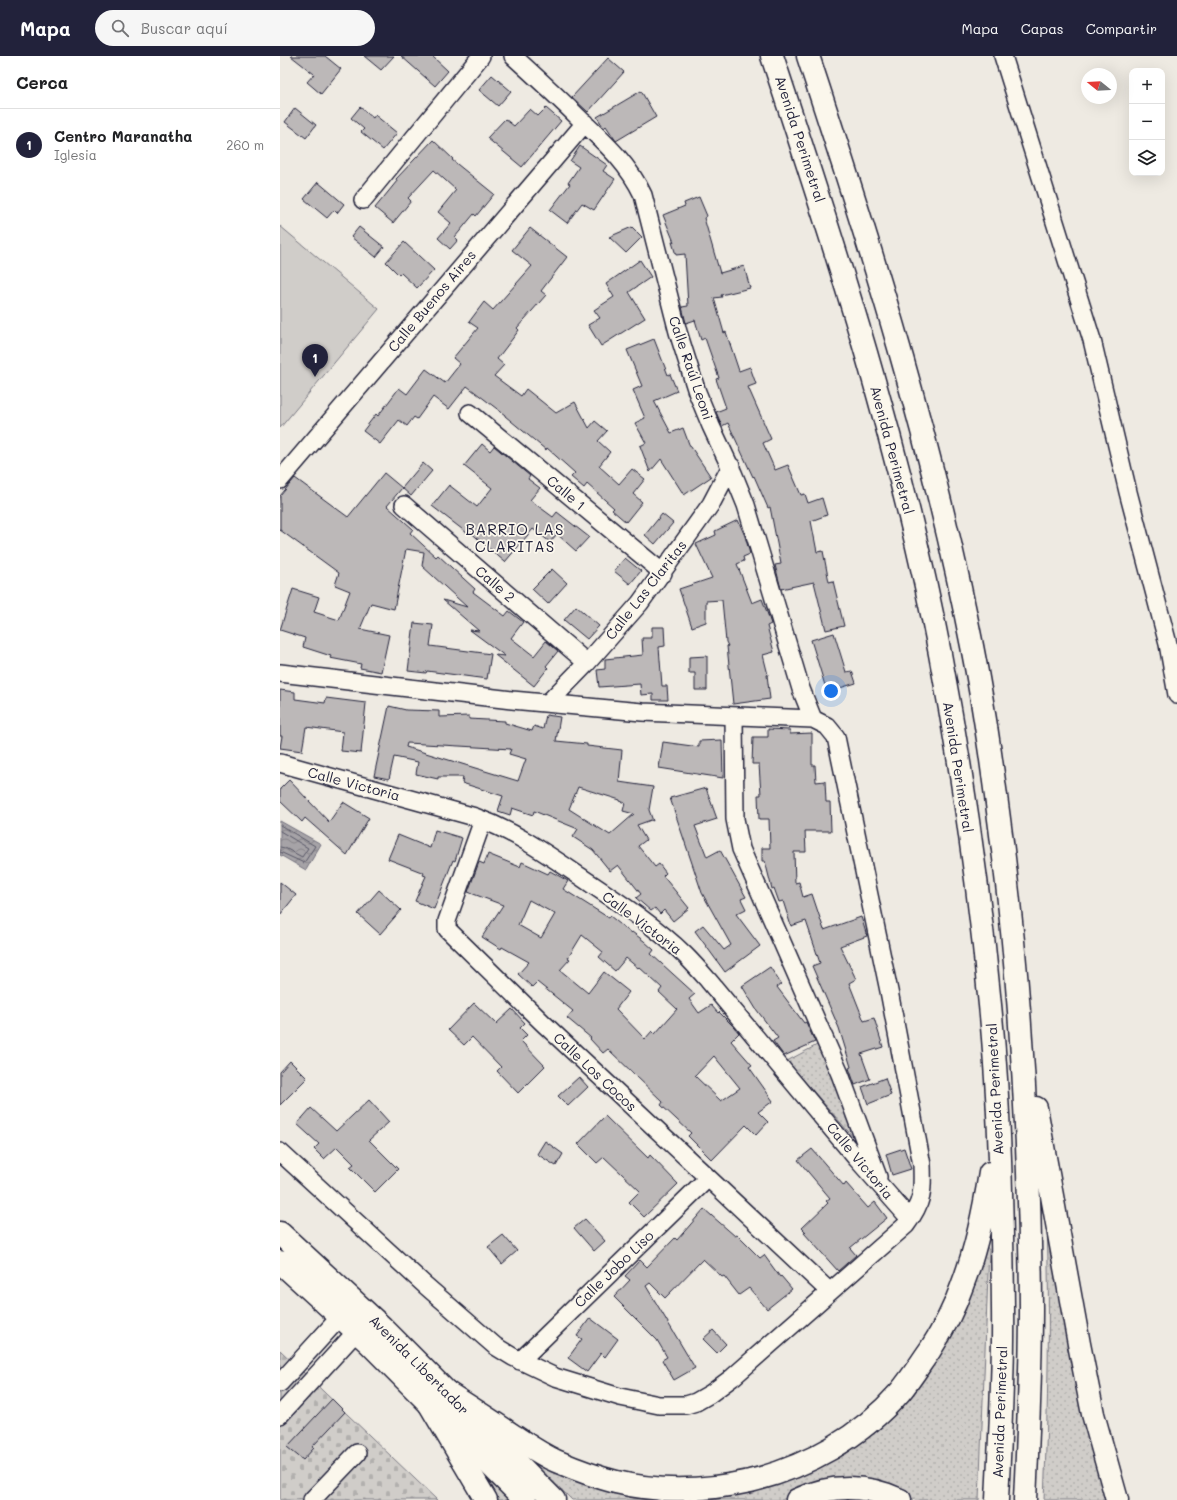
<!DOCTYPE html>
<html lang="es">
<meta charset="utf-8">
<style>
:root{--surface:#fff;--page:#f6f6f6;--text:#202124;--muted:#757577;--line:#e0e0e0;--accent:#22223b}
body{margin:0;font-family:Mali,sans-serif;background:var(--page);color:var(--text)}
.controls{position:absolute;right:12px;top:12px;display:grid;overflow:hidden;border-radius:8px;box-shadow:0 4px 16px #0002}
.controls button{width:36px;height:36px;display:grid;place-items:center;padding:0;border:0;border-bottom:1px solid var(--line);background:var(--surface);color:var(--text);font:20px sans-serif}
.compass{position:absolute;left:801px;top:12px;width:36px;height:36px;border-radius:50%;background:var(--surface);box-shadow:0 4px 16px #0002;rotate:288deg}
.you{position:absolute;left:551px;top:635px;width:14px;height:14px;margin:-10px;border:3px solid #fff;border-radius:50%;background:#1a73e8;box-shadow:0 0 0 6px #1a73e833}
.badge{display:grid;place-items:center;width:26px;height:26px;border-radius:50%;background:var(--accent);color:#fff;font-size:13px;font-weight:700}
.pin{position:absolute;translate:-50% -33px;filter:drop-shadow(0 1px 2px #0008)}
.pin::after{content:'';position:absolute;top:21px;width:14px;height:12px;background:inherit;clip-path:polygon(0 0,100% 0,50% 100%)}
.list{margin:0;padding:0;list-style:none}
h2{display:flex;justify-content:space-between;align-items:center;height:52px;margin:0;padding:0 16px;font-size:17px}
h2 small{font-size:13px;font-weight:400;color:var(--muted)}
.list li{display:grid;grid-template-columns:26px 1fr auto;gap:12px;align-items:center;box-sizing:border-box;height:72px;padding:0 16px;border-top:1px solid var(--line)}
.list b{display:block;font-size:15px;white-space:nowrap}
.list p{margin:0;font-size:13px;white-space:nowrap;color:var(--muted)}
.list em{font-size:13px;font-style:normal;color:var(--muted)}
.icon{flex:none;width:22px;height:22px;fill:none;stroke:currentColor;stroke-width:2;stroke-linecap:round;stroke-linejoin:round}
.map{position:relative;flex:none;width:897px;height:1444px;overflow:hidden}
header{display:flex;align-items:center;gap:24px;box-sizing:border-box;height:56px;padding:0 20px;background:var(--accent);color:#fff}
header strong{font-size:19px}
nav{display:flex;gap:22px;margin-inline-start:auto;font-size:14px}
.search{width:280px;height:36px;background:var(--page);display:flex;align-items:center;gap:10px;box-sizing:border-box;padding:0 14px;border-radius:22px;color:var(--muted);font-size:15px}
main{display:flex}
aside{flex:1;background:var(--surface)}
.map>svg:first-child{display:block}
</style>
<header>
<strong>Mapa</strong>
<div class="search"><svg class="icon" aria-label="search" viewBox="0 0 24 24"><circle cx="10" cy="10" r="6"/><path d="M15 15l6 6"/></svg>Buscar aquí</div>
<nav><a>Mapa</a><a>Capas</a><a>Compartir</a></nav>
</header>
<main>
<aside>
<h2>Cerca<small></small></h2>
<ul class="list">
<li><span class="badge">1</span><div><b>Centro Maranatha</b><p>Iglesia</p></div><em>260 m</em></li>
</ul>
</aside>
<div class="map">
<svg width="897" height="1444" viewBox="0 0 897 1444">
<defs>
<pattern id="grass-dots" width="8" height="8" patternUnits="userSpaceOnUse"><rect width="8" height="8" fill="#d0cdc9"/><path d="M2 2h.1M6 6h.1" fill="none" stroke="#b2b0ae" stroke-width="1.8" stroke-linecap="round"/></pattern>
<pattern id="cemetery-stones" width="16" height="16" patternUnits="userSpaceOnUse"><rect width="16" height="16" fill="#d0cdc9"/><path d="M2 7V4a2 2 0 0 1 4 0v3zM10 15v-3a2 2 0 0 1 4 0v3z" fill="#b2b0ae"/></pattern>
<pattern id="water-waves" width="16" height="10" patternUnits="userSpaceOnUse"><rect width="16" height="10" fill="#a6a3a7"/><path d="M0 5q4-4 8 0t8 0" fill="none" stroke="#878489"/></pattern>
</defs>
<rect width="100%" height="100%" fill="#eeeae2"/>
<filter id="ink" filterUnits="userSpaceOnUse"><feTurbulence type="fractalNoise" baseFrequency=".025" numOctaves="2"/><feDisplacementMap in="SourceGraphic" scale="8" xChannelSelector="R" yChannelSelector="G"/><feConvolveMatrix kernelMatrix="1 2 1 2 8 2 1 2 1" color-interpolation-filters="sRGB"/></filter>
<g filter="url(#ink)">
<path fill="url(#grass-dots)" stroke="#797882" d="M539,988l36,91 -1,3 -67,-77z
M767,1166l63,278h-66c4,-93 6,-185 3,-278z
M706,1190l3,4 -10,250h-64l-18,-9 -101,2 -14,7h-210l-41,-40v-1l136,37 190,-56z
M195,1407l37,37h-18z"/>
<path fill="url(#cemetery-stones)" stroke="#797882" d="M0,1294l157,150h-157z"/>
<path fill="#d0cdc9" stroke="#797882" d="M0,170l99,83 -99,119z"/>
<path fill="url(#water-waves)" stroke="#716f7c" d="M0,765l41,23 -15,26 -26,-15z"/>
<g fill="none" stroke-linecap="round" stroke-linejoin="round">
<path stroke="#575666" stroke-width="1" d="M0,769l35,21 -11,17 -24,-11
M0,775l28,17 -6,9 -17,-9 -5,-1"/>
</g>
<path fill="#bcb8b8" stroke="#22223b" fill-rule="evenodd" d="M11,0h34l16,13 -20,25 -14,-12 7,-8z
M84,0h30l-13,14z
M121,0h31l16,15 -13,15z
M328,2l16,14 -36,40 -16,-15z
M212,19l19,16 -13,15 -19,-16z
M361,35l15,26 -40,24 -10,-15 -2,2 -7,-11z
M80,51l13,11 2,-3 22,18 -14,17 -22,-18 3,-3 -13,-11z
M15,52l21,17 -10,13 -21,-16z
M266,52l15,13 -39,46 -35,-29 18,-19 9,7 16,-17 8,7z
M153,84l20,19 -1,1 42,34 -18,22 -2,-2 -19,23 3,3 -8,9 -12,-11 13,-15 -13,-11 18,-22 -22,-20 -26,28 3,3 -18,22 -18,-15 22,-27 -1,-2z
M300,90l27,19 -4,6 12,8 -21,31 -12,-7 -15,20 -17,-13 20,-26 -2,-1 11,-16 -9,-6z
M38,126l26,22 -7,9 -3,-3 -7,8 -23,-19z
M419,141l8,19 -3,2 16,55 24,-7 6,22 -29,7 1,2 -8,1 10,35 2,-1 13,39 11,-4 6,17 -8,3 23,52 -8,4 12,27 13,-5 13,30 4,-1 3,9 14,-5 5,17 -16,6 6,31 6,-1 6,31 4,-1 11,45 -18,4 -12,-48 -33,7 -6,-24 6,-1 -11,-57 -2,1 -14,-32 -1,1 -25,-54 -6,3 -6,-14 10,-4 -10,-29 3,-1 -14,-40 -4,2 -6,-20 -9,3 -4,-16 6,-1 -3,-52 -9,1 -4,-13h2l-11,-27 22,-9 -1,-3z
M79,171l25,20 -8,10 -25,-20z
M352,171l10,10 -16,16 -17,-16z
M250,172l37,29 -26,34 5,4 -29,33 2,2 -22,29 7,6 -10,11 27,20 5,-7 30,24 19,-11 14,26 6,-7 12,10 -9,10 12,11 -11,14 20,18 13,-15 13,10 -12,15 9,8 -16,20 -14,-12 2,-2 -27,-24 -3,4 -13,-11 4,-4 -28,-25 -1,2 -41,-34v-1l-38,-29 -18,23 -16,-12 -16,22 -3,-2 -7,9 -8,-6 -19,24 -17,-13 13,-17 2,2 21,-28 8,6 19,-25 19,14 15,-19 -7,-6 25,-30 -9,-6 15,-20 9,8 39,-44 -20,-16z
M124,186l30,28 -17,18 -16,-15 -2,2 -13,-13z
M360,204l11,17 -22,15 16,26 -44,28 -13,-21 12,-7 -6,-8 20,-13 -8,-13z
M374,283l14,36 2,-1 7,17 -23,10 17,32 12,-5 6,16 22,33 -27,18 -23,-36 -11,13 -10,-26 6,-3 -11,-20 10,-5 -12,-28 9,-4 -15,-36z
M202,388l8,7 4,-5 36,30 -2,3 12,9 -10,12 23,17 4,-5 32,25 -13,14 -19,-17 -7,8 -17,-13 -28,33 -36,-31 -2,2 -35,-27 17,-21 28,22 15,-19 -28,-22z
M143,407l9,8 -21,25 -9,-8z
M104,417l18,15 -15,18 26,23 -3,4 26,24 2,-2 14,13 23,21 -2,3 32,24 4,-5 14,11 -12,16 23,18 12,-15 12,10 -12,15 2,2 -14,18 -39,-31 10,1 -35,-26 9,1 -36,-31 24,7 -45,-41 2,-14 -18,-3 -12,60 -23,-6 -11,26 29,6 -8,37 -21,-4 1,-4 -31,-6 1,-2 -28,-9 2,-9 -25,-8 13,-41 26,8 -5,15 25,8 11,-29 -15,-6 4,-12 -59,-43v-34l15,-18 53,39z
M382,458l11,9 -18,21 -10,-9z
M458,464l7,16 5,18 -7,3 1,4 -7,3 15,39 10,-4 6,16 3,9 -4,2 7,26 -11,3 5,20h-1l3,24 -37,5 -6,-58h1l-2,-4 -4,-42 -16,1v21l-14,5 -13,-38 33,-11 -16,-34 20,-9 -1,-4z
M345,502l16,13 -11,13 -16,-13z
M272,513l15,14 -19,21 -16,-15z
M296,550l23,20 -12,13 -23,-19z
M134,567l19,2 -3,21 61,8 -4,25 -60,-8 -1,2 -18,-2z
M372,571h12l1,19 -6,1 3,39h5l1,14h-15v-6l-12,1 -1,-11 -41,3 -2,-17 8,-1v-10l38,-4 -1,-17h10z
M554,577l12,39 6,-1 4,12 -29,9 -16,-52z
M427,600v34h-12v-17h-6v-16z
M0,634l15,2v7l30,4 1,-5 40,5 -5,50 -20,-2 2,-19 -37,-5 -4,24 -22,-3 2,-12h-2z
M109,650l17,4 33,1v6l30,-1v3l36,2v2l27,8 2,-5 9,3 3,-14 14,2 -4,24 31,3v2l35,4 -3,32 34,5 -4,23 4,11 -2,-1 -14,5 9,15 -8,6 17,21 4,-3 7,9 -3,3 26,32 -16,13 -9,-11 -4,4 -5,-6 -4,3 -15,-13 5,-4 -23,-29 -8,6 -17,-21 -20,-13 5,-8 -44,-18 -1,4 -21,-7 -2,7 -12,-4 5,-15 -41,-13 1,-6h-25v2l-22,-5 2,-12 -24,-5 -5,22 -15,-3zM127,687l104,6 -2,5 17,5 -8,22 -112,-34zM298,731l42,13v1l5,2 -2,8 11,3 -24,21 -41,-26z
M488,673l22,1v4l22,-1v32h3l1,17 9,-1 1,21h4l1,29h-26l1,21h-12l1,31 4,-1 4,15 9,-3 12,36 37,-13 6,19 -27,10 16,33 -7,4 15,38 10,-3 9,29 -22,7 9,25 -15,6 -6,-17 2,-1 -12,-39 -27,-62 8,-3 -14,-42 -15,5 -8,-25 -4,1 -5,-14 -2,1 -7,-28h-3v-13h8l-1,-29h-10l-1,-24h3l-2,-31h-7l1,-27h15z
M442,684l1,38 -64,-10 4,-26 36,5v-6z
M9,724l40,42 14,-20 26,16 -22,37 -42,-37 -3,4 -22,-21v-12z
M426,732l11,31 -22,7 12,31 13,-7 26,47 -5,2 5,10 -10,5 24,32 -35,26 -30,-41 8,-6 21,25 7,-5 -29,-52 -32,-95z
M155,774l27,8 -7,23 -2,-1 -19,49 -19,-8 11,-25 -3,-1 1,-2 -36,-14 10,-24 32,13z
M208,798l32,13 2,-5 26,12 2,-3 18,10 -5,8 46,29 1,-2 21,17 1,-1 12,9 10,9 -3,4 44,40 -6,5 10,14 12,-8 7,8 1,-1 16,16 4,5 -8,8 21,24 -3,2 24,34 -15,11 10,10 -12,13 -10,-10 -34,35 -24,-24 3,-3 -30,-28 2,-3 -55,-53 -5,4 -13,-14 1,-1 -24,-20 6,-7 -36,-29 -5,5 -14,-13 11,-12 -27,-15 -1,2 -19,-12 21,-32 -35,-13 11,-30 5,2zM249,844l26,14 -14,24 -23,-13zM302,879l21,17 -4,5 16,14 11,-13 12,10 1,-1 23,21 -3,4 18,17 -22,25 -3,-3 -7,8 -29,-30 13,-17 -25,-20 -16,21 -28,-23 10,-11 -2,-1zM434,1000l26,32 -19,13 -26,-25z
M0,826l16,13 -16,20z
M99,834l22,20 -21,24 -22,-20z
M490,911l11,17 -4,3 27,36 2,-1 9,20 -31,14 -11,-15 5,-3 -22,-29 -14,-23z
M194,947l22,21 16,-15 13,14 -5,5 7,7 -6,6 24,25 -27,27 -21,-22 4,-4 -29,-30 -8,8 -16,-15z
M10,1005l17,17 -27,27v-33z
M299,1021l9,10 -20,19 -10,-10z
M605,1022l6,17 -23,9 -6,-17z
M89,1044l20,22 -20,18 29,29 -23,23 -25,-25 4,-3 -17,-17 -13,12 -10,-10 5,-5 -22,-20 14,-16 25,23z
M325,1060l43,42 2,-3 28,29 -34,33 -15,-15 11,-11 -36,-34 -7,6 -19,-19z
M265,1085l18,13 -7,12 -19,-12z
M624,1092l7,21 -19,6 -6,-21z
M532,1093l32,37 2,-3 22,25 7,-6 12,16 -37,30 6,7 -18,16 -34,-38 2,-1 -4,-4 26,-25 -2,-2 4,-3 -32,-38z
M424,1153l31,27 2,-1 23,23 4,-3 16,22 1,-1 11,13 -25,20 -18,-21 -10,7 -15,-19 -2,1 -19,-18 -38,39 -15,-15 -4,3 49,82 -21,12 -12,-20 5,-3 -10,-17 -43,-43 16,-17 -5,-4 15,-16 7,7 28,-29 2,2z
M305,1163l20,22 -11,10 -20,-23z
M223,1179l14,16 -15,13 -14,-17z
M310,1262l28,21 -13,18 -4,-4 -14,19 -19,-14 14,-19 -5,-3z
M433,1274l13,14 -9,9 -14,-14z
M52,1343l13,13 -33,35 2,1 -11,12 -16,-13z"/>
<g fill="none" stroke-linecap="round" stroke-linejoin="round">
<g stroke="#22223b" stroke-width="20">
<path id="minor" d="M233,0c22,20 44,40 65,61 26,25 50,46 65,78l35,137 19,60 14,34 22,47 13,32 55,184 12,30
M723,0l89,284 36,152 40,152 9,51
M83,144l118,-144
M190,357l193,160
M0,424l305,-357
M124,449l183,158
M0,617l232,27 130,12 171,7 14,7 9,11 53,254 33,174c1,27 1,37 -16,60l-173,152 -23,17 -14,8 -10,3h-27l-39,-8 -65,-20 -42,-20 -18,-11 -69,-60 -146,-134
M268,647l39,-40 53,-60 71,-99 20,-38
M454,660l1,103 6,30 99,225 38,103
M0,707l195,54c39,14 69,35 103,58 37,25 75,49 107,80 8,8 16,17 23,25l149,179 53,60
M203,764l-36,101v8l96,94 287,269
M240,1305l188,-183
M0,1327l60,-66
M0,1359l76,-83
M32,1444l45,-47"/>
</g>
<g stroke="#22223b" stroke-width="25">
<path id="major" d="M0,1177l102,94 172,173
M0,1206l88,80 157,158"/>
</g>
<g stroke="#22223b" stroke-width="25">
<path id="highway" d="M492,0c65,196 129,394 168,598 22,116 39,233 50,351 10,100 12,202 13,303 1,64 -3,128 -6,192
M528,0c64,194 125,390 164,590 14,71 23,141 32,212 18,149 26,300 27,450 0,64 -3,128 -6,192
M756,1052l43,236 14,70 24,86
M165,1335c22,14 44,28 66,43 14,9 29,20 45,27 19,8 40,16 60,21 45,11 89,9 134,-1 57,-14 111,-44 150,-89 11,-13 20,-28 30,-42 13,-20 24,-41 32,-64 14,-36 22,-74 28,-113
M150,1349l56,95
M517,1444c32,-16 70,-16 103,0"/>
</g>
<use href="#minor" stroke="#fbf7ec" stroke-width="17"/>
<use href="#major" stroke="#fbf7ec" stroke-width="22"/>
<use href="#highway" stroke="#fbf7ec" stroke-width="22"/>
</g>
</g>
<g text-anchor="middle" stroke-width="3.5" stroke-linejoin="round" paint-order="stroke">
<g font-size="14" fill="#22223b" stroke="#fbf7ec">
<text transform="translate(520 83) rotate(72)" y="5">Avenida Perimetral</text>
<text transform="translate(152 245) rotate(-50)" y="5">Calle Buenos Aires</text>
<text transform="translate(411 312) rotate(71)" y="5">Calle Raúl Leoni</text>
<text transform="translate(612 394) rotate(75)" y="5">Avenida Perimetral</text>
<text transform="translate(286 437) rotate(40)" y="5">Calle 1</text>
<text transform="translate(215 528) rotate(41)" y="5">Calle 2</text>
<text transform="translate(366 534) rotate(-52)" y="5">Calle Las Claritas</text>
<text transform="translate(678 711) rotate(81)" y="5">Avenida Perimetral</text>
<text transform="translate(74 728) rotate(15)" y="5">Calle Victoria</text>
<text transform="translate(362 867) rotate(37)" y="5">Calle Victoria</text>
<text transform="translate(315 1016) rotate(43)" y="5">Calle Los Cocos</text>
<text transform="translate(715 1033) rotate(-93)" y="5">Avenida Perimetral</text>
<text transform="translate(580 1105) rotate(50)" y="5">Calle Victoria</text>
<text transform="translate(334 1213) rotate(-44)" y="5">Calle Jobo Liso</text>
<text transform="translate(139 1309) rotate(45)" y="5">Avenida Libertador</text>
<text transform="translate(720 1356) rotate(-88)" y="5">Avenida Perimetral</text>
</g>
<g font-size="15" letter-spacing="1" fill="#22223b" stroke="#fbf7ec">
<text x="235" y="479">BARRIO LAS<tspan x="235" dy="17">CLARITAS</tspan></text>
</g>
</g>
</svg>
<div class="controls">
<button>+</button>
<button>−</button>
<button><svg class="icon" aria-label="layers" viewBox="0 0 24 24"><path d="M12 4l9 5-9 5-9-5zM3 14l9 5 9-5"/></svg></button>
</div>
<svg class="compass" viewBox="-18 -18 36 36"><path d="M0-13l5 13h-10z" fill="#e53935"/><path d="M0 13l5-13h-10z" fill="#757577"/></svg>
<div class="you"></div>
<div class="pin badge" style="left:35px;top:321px">1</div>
</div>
</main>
